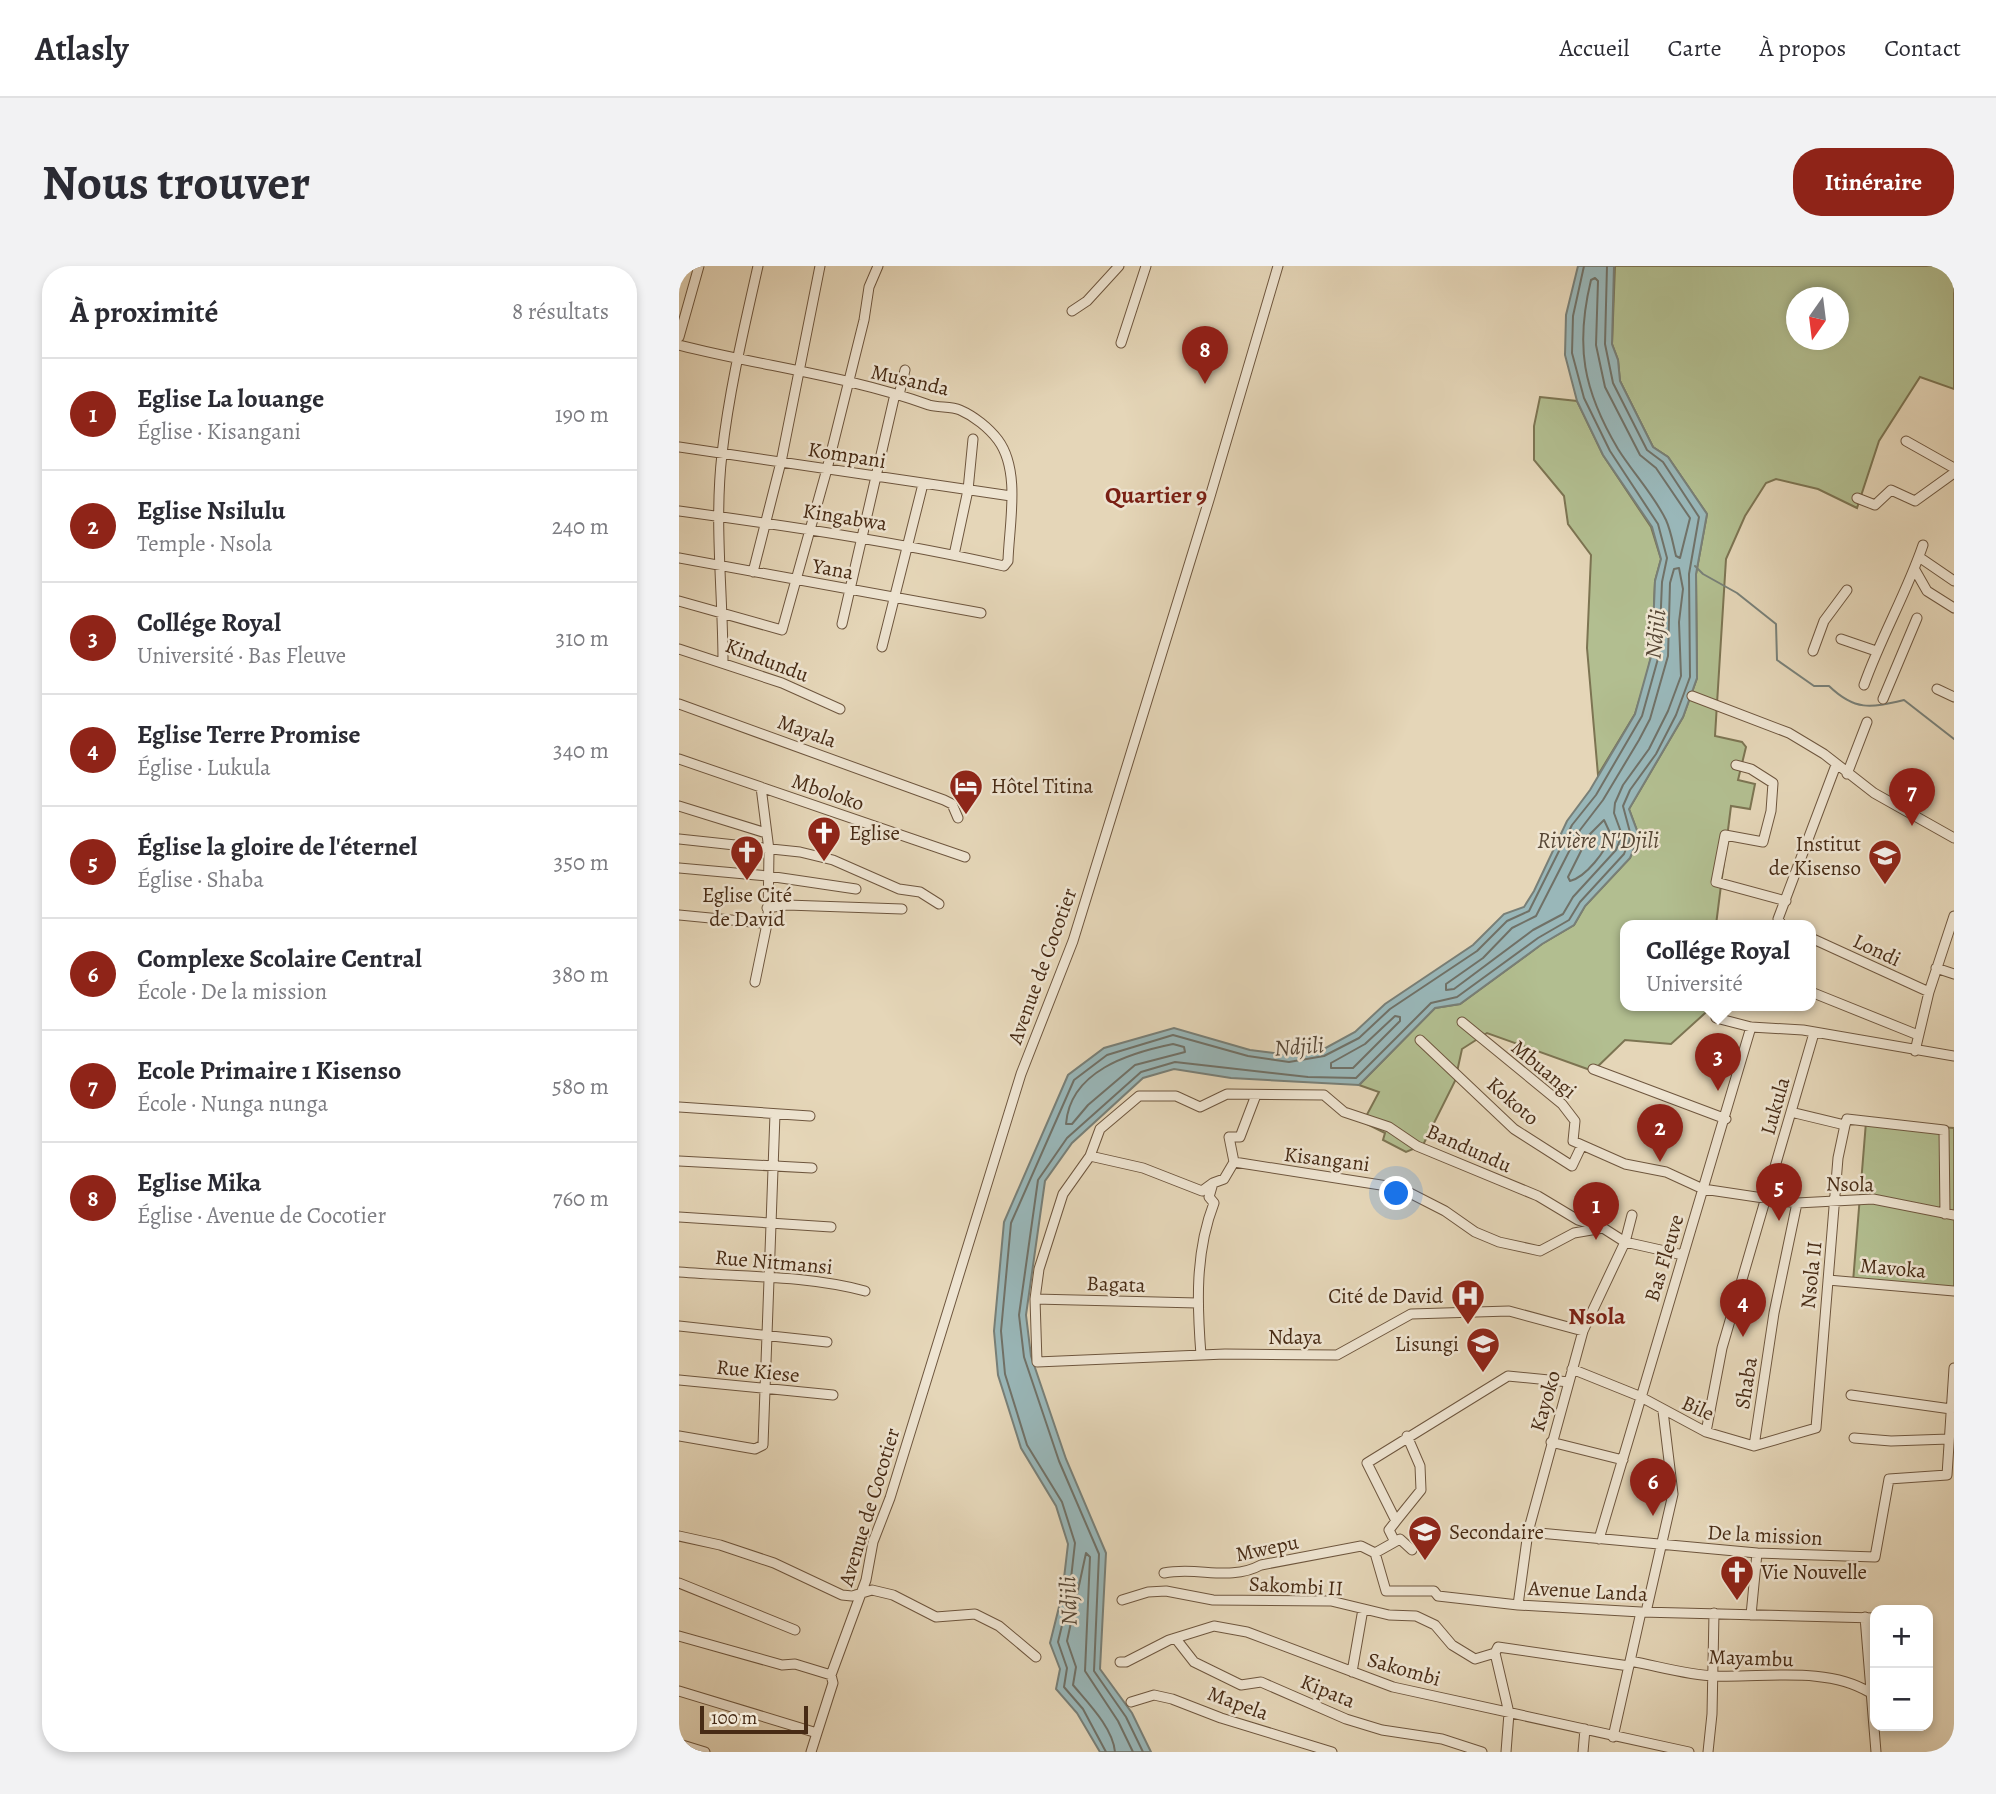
<!DOCTYPE html>
<html lang="fr">
<meta charset="utf-8">
<style>
:root{--surface:#fff;--page:#f2f2f3;--text:#2b2b33;--muted:#7c7c81;--line:#e1e1e2;--accent:#8f2418}
body{margin:0;font-family:Alegreya,serif;background:var(--page);color:var(--text)}
.controls{position:absolute;right:21px;bottom:21px;display:grid;overflow:hidden;border-radius:14px;box-shadow:0 4px 10px #0003}
.controls button{width:63px;height:63px;display:grid;place-items:center;padding:0;border:0;border-bottom:2px solid var(--line);background:var(--surface);color:var(--text);font:35px sans-serif}
.compass{position:absolute;left:1107px;top:21px;width:63px;height:63px;border-radius:50%;background:var(--surface);box-shadow:0 4px 10px #0003;rotate:194deg}
.scale{position:absolute;left:21px;bottom:18px;width:108px;box-sizing:border-box;padding-left:7px;border:4px solid #472b15;border-top:0;font-size:19px;line-height:24px;white-space:nowrap;color:#472b15;-webkit-text-stroke:5px #eee4d1;paint-order:stroke}
.you{position:absolute;left:718px;top:928px;width:24px;height:24px;margin:-18px;border:5px solid #fff;border-radius:50%;background:#1a73e8;box-shadow:0 0 0 10px #1a73e833}
.badge{display:grid;place-items:center;width:46px;height:46px;border-radius:50%;background:var(--accent);color:#fff;font-size:23px;font-weight:700}
.pin{position:absolute;translate:-50% -58px;filter:drop-shadow(0 2px 4px #0008)}
.pin::after{content:'';position:absolute;top:37px;width:24px;height:21px;background:inherit;clip-path:polygon(0 0,100% 0,50% 100%)}
.popup{position:absolute;left:941px;top:654px;width:196px;height:91px;box-sizing:border-box;display:grid;place-content:center;border-radius:14px;background:var(--surface);filter:drop-shadow(0 2px 5px #0005);font-size:23px;white-space:nowrap;color:var(--muted)}
.popup b{font-size:26px;color:var(--text)}
.popup::after{content:'';position:absolute;left:50%;top:100%;margin-left:-14px;border:14px solid transparent;border-top-color:var(--surface)}
.list{margin:0;padding:0;list-style:none}
h2{display:flex;justify-content:space-between;align-items:center;height:91px;margin:0;padding:0 28px;font-size:30px}
h2 small{font-size:23px;font-weight:400;color:var(--muted)}
.list li{display:grid;grid-template-columns:46px 1fr auto;gap:21px;align-items:center;box-sizing:border-box;height:112px;padding:0 28px;border-top:2px solid var(--line)}
.list b{display:block;font-size:26px;white-space:nowrap}
.list p{margin:0;font-size:23px;white-space:nowrap;color:var(--muted)}
.list em{font-size:23px;font-style:normal;color:var(--muted)}
.map{position:relative;flex:none;width:1275px;height:1486px;overflow:hidden;border-radius:28px}
header{display:flex;align-items:center;gap:42px;box-sizing:border-box;height:98px;padding:0 35px;background:var(--surface);border-bottom:2px solid var(--line)}
header strong{font-size:33px}
nav{display:flex;gap:38px;margin-inline-start:auto;font-size:24px}
.intro{display:flex;align-items:center;justify-content:space-between;box-sizing:border-box;height:168px;padding:0 42px}
h1{margin:0;font-size:49px}
.button{padding:18px 32px;border-radius:28px;background:var(--accent);color:#fff;font-size:24px;font-weight:700}
main{display:flex;gap:42px;padding:0 42px}
aside{flex:1;background:var(--surface);border-radius:28px;box-shadow:0 4px 10px #0003}
.map>svg:first-child{display:block}
</style>
<header>
<strong>Atlasly</strong>
<nav><a>Accueil</a><a>Carte</a><a>À propos</a><a>Contact</a></nav>
</header>
<div class="intro"><h1>Nous trouver</h1><a class="button">Itinéraire</a></div>
<main>
<aside>
<h2>À proximité<small>8 résultats</small></h2>
<ul class="list">
<li><span class="badge">1</span><div><b>Eglise La louange</b><p>Église · Kisangani</p></div><em>190 m</em></li>
<li><span class="badge">2</span><div><b>Eglise Nsilulu</b><p>Temple · Nsola</p></div><em>240 m</em></li>
<li><span class="badge">3</span><div><b>Collége Royal</b><p>Université · Bas Fleuve</p></div><em>310 m</em></li>
<li><span class="badge">4</span><div><b>Eglise Terre Promise</b><p>Église · Lukula</p></div><em>340 m</em></li>
<li><span class="badge">5</span><div><b>Église la gloire de l'éternel</b><p>Église · Shaba</p></div><em>350 m</em></li>
<li><span class="badge">6</span><div><b>Complexe Scolaire Central</b><p>École · De la mission</p></div><em>380 m</em></li>
<li><span class="badge">7</span><div><b>Ecole Primaire 1 Kisenso</b><p>École · Nunga nunga</p></div><em>580 m</em></li>
<li><span class="badge">8</span><div><b>Eglise Mika</b><p>Église · Avenue de Cocotier</p></div><em>760 m</em></li>
</ul>
</aside>
<div class="map">
<svg width="1275" height="1486" viewBox="0 0 1275 1486">
<rect width="100%" height="100%" fill="#e5d6b8"/>
<filter id="stains"><feTurbulence type="fractalNoise" baseFrequency=".00286" numOctaves="4"/><feColorMatrix values="0 0 0 0 .2 0 0 0 0 .09 0 0 0 0 .02 0 0 0 .5 -.17"/></filter>
<radialGradient id="worn" r=".72"><stop offset=".6" stop-color="#630" stop-opacity="0"/><stop offset="1" stop-color="#630" stop-opacity=".3"/></radialGradient>
<path fill="#b2be90" stroke="#7c7452" stroke-width="2" fill-rule="evenodd" d="M936,0h339v123l-34,-12 -41,64 -22,67 -39,-19 -42,-10 -10,4 -21,33 -19,43 -11,177 27,6 4,5 -8,33 17,4 -5,25 -19,-3 -15,119h-91v80h89l-43,39 -46,-4 -32,31 -106,-38 -25,16 -7,32 -32,64 -17,7 -23,-12 2,-7 -22,-11 16,-30 -20,-7 76,-77 25,-4 82,-60 32,-19 11,-19 45,-48 9,-22 -10,-27 54,-92 14,-39 -1,-104 11,-60 -39,-57 -15,-10 -33,-66 -2,-21 -6,-16zM1118,32h42v42h-42z
M861,131l37,4 26,54 48,72 10,32 -6,22 -3,72 -6,25 -11,36 -37,61 -11,-127 4,-93 -23,-31 -4,-28 -30,-36v-34z
M1187,856l88,6v163l-101,-9z"/>
<path fill="#99b7b9" stroke="#787f77" stroke-width="2" d="M899,0h36l-2,78 6,16 2,21 33,66 15,10 39,57 -11,60 1,104 -14,39 -54,92 10,27 -9,22 -45,48 -11,19 -32,19 -82,60 -25,4 -76,77 -128,-7 -57,-9 -31,9 -71,65 -27,38 -19,134 5,41 35,103 40,94 -6,116 32,44 19,39h-51l-23,-39 -21,-24 4,-20 -10,-26 12,-48 6,-51 -12,-38 -35,-58 -23,-73 -4,-44 10,-109 64,-147 36,-27 70,-20 76,22 39,5 33,-5 33,-18 30,-28 88,-59 31,-31 20,-7 10,-16 33,-70 23,-31 45,-76 17,-61 3,-72 6,-22 -9,-32 -49,-72 -26,-54 -12,-46 1,-40z"/>
<g fill="none" stroke-linecap="round" stroke-linejoin="round">
<path stroke="#707167" stroke-width="2" d="M916,12l3,3 -2,64 9,42 35,68 16,13 34,50 -10,40 -4,-2c-3,-12 -5,-25 -10,-36 -12,-25 -33,-47 -48,-71 -35,-59 -43,-103 -27,-169z
M1000,302l4,21 -4,33 2,54 -13,35 -19,38 -26,36 -8,18 -1,10 8,22 -6,15 -43,47 -10,17 -30,16 -79,59 -8,1v-6l37,-26 29,-30 24,-12 44,-86 23,-30 36,-60 11,-21 18,-63 2,-73 4,-14z
M925,554l7,15c-5,16 -25,42 -41,46l-2,-4 21,-42z
M716,750l5,1v4l-47,47h-22v-5l34,-19z
M494,778l11,3 1,5 -50,13 -47,40 -16,19h-6c4,-53 63,-71 107,-80z
M427,1486l-23,-43 -19,-22 3,-19 -9,-26 11,-46 6,-53 -13,-41 -35,-57 -22,-71 -4,-43 10,-108 63,-143 33,-25 66,-20 75,21 41,6 35,-6 35,-18 31,-29 87,-58 30,-30 22,-10 43,-86 24,-30 46,-79 17,-61 3,-73 5,-24 -9,-34 -48,-73 -26,-53 -12,-45 1,-37 11,-50
M436,1486c-2,-24 -27,-49 -42,-67l3,-18 -9,-26 19,-88 4,4 -5,114 33,50 15,31
M464,1486l-17,-35 -32,-46 5,-117 -40,-93 -35,-104 -5,-42 19,-135 29,-42 74,-66 34,-10 133,15 48,1 75,-75 26,-6 81,-59 31,-18 11,-18 44,-48 7,-18 -8,-30 7,-16 26,-36 20,-39 14,-38 -1,-103 10,-57 -36,-55 -16,-12 -34,-67 -8,-39 2,-78"/>
<path stroke="#787f77" stroke-width="2" d="M1016,300l8,8 34,19 39,31 1,36 37,26h15c26,25 41,22 75,14l50,39"/>
<g stroke="#6e563e" stroke-width="11">
<path id="minor" d="M393,45l15,-10 32,-35
M0,71l20,-71
M442,77l25,-77
M0,79c82,21 170,31 250,60 10,3 22,1 31,5 14,6 29,18 38,30 23,31 11,85 10,121l-4,5c-107,-24 -216,-40 -325,-55
M220,129l6,-25
M1227,175l48,27
M0,181l332,49
M1178,232l18,7 16,-15 24,11 39,-28
M275,289l14,-65 5,-51
M1240,291l35,24
M0,292l302,55
M1236,304l12,21 27,17
M74,306l28,-110 39,-196
M0,335l103,29 45,-161 37,-149 5,-33 9,-21
M163,358l53,-230
M1162,373l35,12
M203,381l41,-163
M0,383l103,34 58,26
M1134,385l11,-30 23,-31
M44,396c0,-69 -9,-139 -1,-208 7,-63 22,-126 36,-188
M1185,419c17,-48 43,-93 59,-140
M1258,423l17,8
M1013,430l97,37 35,21 50,39 80,45
M1204,433l34,-81
M0,438l265,96 8,4 6,14
M0,493l286,98
M1057,499l15,4 22,14 -2,28 -8,31 -38,-7 -9,47 70,19
M1168,508l20,-52
M0,540l87,27
M0,573l121,13 33,8 66,29 21,3 19,12
M0,602l89,8 88,13
M88,642l20,-3 115,4
M0,649l83,8 6,-4 1,-69 -8,-63
M1103,659l-4,-6 58,-154
M1132,672l118,54
M1257,702l18,6
M76,716l13,-63
M1132,726l107,43
M1037,752l35,9 52,3 151,26
M783,756l100,82 13,17 -2,20 52,23 41,8 37,17 94,14 76,-4 81,16
M741,774l94,89 58,37 10,-21
M1236,785l14,-59 25,-76
M914,803l133,50
M0,841l131,9
M1112,846l54,13
M1166,859l2,-6 97,11 1,84
M411,890l53,12 59,23 11,-8
M0,895l133,7
M555,896l166,26 45,23 30,21 24,10 41,9 34,-18 29,-5 22,14 58,13
M0,951l152,10
M0,1006c61,5 126,3 186,19
M1149,1014l126,11
M356,1033l162,4
M0,1060l148,16
M904,1065l-74,-20 -98,3 -74,41 -112,-1 -188,8 -2,-63 4,-30 24,-75 27,-38 10,-27 39,-33h37l24,11 27,-13 97,1 20,17 45,15 28,19 121,50 40,24 25,8
M522,1089c-4,-51 -6,-103 13,-152l-5,-6 4,-14 11,-4 10,-17 -5,-25h11l16,-42
M893,1103l67,27 67,36 48,14 62,-18 22,-270 7,-33
M0,1114l154,15
M1172,1129l100,14
M1027,1166l16,-84 92,-315
M0,1170l76,13 8,-4 12,-331
M1175,1172l37,3 58,-2
M872,1176l72,18
M1075,1180l20,-133 23,-110
M717,1255l25,-31 -1,-24 -13,-30
M849,1266l229,21 118,4 14,-78 58,-4 7,-107
M0,1270l41,9 54,18 68,32 10,1 20,-6 21,5 43,22 39,-3 24,12 37,31
M920,1273l152,-512
M715,1274l-5,-10 7,-9 -29,-58 141,-87 61,6
M733,1284l-12,-11 -25,14 11,38h48l4,5 80,9 123,7 234,6
M485,1307c34,-7 65,9 97,-8l100,-19 14,7
M0,1317l116,47
M443,1334l26,-8 18,-1 47,9 118,1 58,14 27,1 19,9 17,20 23,14 20,-6
M839,1339l10,-73 55,-201 42,-89 7,-27
M967,1346l27,-118 -10,-83
M1072,1349l6,-62
M1186,1351l11,135
M0,1370l103,29 13,-1 36,11 2,8 -16,50
M497,1373l18,23 47,23 20,-3 85,37 36,11 60,9 40,13
M951,1395c28,5 57,14 85,15 49,2 111,-10 154,16
M441,1396h6l43,-22 45,-14 33,6 146,55 296,65
M673,1406l11,-63
M152,1409l35,-95 7,-38 17,-44 131,-424 52,-133 136,-441 69,-234
M0,1425l138,42 -6,19
M452,1436l23,-7 18,4 49,19 111,34
M934,1471l28,-125
M0,1478l26,8
M827,1486l3,-39 -14,-60 3,-6 131,19
M904,1486l2,-23
M1029,1486l4,-38 2,-101"/>
</g>
<use href="#minor" stroke="#eee4d1" stroke-width="9"/>
</g>
<defs>
<g id="hotel-pin" transform="scale(1.75)"><path d="M0 17L-7.5 6A9.5 9.5 0 1 1 7.5 6Z" fill="#8f2418" stroke="#eee4d1"/><path d="M-6-4.5h1.5V1H6V5H4.5V3h-9V5H-6ZM-4 0a1.8 1.8 0 1 1 3.6 0ZM.5 0V-2.5h3Q6-2.5 6 0Z" fill="#fff"/></g>
<g id="church-pin" transform="scale(1.75)"><path d="M0 17L-7.5 6A9.5 9.5 0 1 1 7.5 6Z" fill="#8f2418" stroke="#eee4d1"/><path d="M-1.2-6h2.4v3.5h3.3v2.4h-3.3V6h-2.4V-.1h-3.3v-2.4h3.3Z" fill="#fff"/></g>
<g id="school-pin" transform="scale(1.75)"><path d="M0 17L-7.5 6A9.5 9.5 0 1 1 7.5 6Z" fill="#8f2418" stroke="#eee4d1"/><path d="M0-5L7-2L0 1L-7-2ZM-4 1L0 2.5L4 1V4Q0 6-4 4Z" fill="#fff"/></g>
<g id="hospital-pin" transform="scale(1.75)"><path d="M0 17L-7.5 6A9.5 9.5 0 1 1 7.5 6Z" fill="#8f2418" stroke="#eee4d1"/><path d="M-5-5h3v3.5h4V-5h3V5h-3V1.5h-4V5h-3Z" fill="#fff"/></g>
</defs>
<g fill-rule="evenodd">
<use href="#hotel-pin" x="287" y="520"/>
<use href="#church-pin" x="145" y="567"/>
<use href="#church-pin" x="68" y="586"/>
<use href="#school-pin" x="1206" y="590"/>
<use href="#hospital-pin" x="789" y="1030"/>
<use href="#school-pin" x="804" y="1078"/>
<use href="#school-pin" x="746" y="1266"/>
<use href="#church-pin" x="1058" y="1306"/>
</g>
<g text-anchor="middle" stroke-width="5" stroke-linejoin="round" paint-order="stroke">
<g font-size="21" fill="#472b15" stroke="#eee4d1">
<text transform="translate(231 114) rotate(13)" y="7">Musanda</text>
<text transform="translate(168 189) rotate(9)" y="7">Kompani</text>
<text transform="translate(166 251) rotate(9)" y="7">Kingabwa</text>
<text transform="translate(154 303) rotate(10)" y="7">Yana</text>
<text transform="translate(88 394) rotate(21)" y="7">Kindundu</text>
<text transform="translate(128 465) rotate(20)" y="7">Mayala</text>
<text transform="translate(149 526) rotate(19)" y="7">Mboloko</text>
<text transform="translate(1198 684) rotate(25)" y="7">Londi</text>
<text transform="translate(363 700) rotate(-70)" y="7">Avenue de Cocotier</text>
<text transform="translate(865 803) rotate(40)" y="7">Mbuangi</text>
<text transform="translate(834 835) rotate(41)" y="7">Kokoto</text>
<text transform="translate(1096 840) rotate(-74)" y="7">Lukula</text>
<text transform="translate(790 882) rotate(24)" y="7">Bandundu</text>
<text transform="translate(648 893) rotate(7)" y="7">Kisangani</text>
<text transform="translate(1171 918) rotate(1)" y="7">Nsola</text>
<text transform="translate(985 992) rotate(-73)" y="7">Bas Fleuve</text>
<text transform="translate(95 996) rotate(5)" y="7">Rue Nitmansi</text>
<text transform="translate(1214 1002) rotate(5)" y="7">Mavoka</text>
<text transform="translate(1132 1009) rotate(-84)" y="7">Nsola II</text>
<text transform="translate(437 1018) rotate(2)" y="7">Bagata</text>
<text x="616" y="1078">Ndaya</text>
<text transform="translate(79 1105) rotate(6)" y="7">Rue Kiese</text>
<text transform="translate(1067 1117) rotate(-81)" y="7">Shaba</text>
<text transform="translate(866 1135) rotate(-74)" y="7">Kayoko</text>
<text transform="translate(1019 1142) rotate(24)" y="7">Bile</text>
<text transform="translate(190 1241) rotate(-73)" y="7">Avenue de Cocotier</text>
<text transform="translate(1086 1269) rotate(3)" y="7">De la mission</text>
<text transform="translate(588 1282) rotate(-12)" y="7">Mwepu</text>
<text transform="translate(617 1320) rotate(3)" y="7">Sakombi II</text>
<text transform="translate(909 1325) rotate(3)" y="7">Avenue Landa</text>
<text transform="translate(1072 1392) rotate(2)" y="7">Mayambu</text>
<text transform="translate(725 1403) rotate(16)" y="7">Sakombi</text>
<text transform="translate(649 1425) rotate(22)" y="7">Kipata</text>
<text transform="translate(559 1437) rotate(20)" y="7">Mapela</text>
</g>
<g font-size="21" fill="#472b15" stroke="#eee4d1" text-anchor="start">
<text x="312" y="527">Hôtel Titina</text>
<text x="170" y="574">Eglise</text>
<text x="1182" y="585" text-anchor="end">Institut<tspan x="1182" dy="24">de Kisenso</tspan></text>
<text x="68" y="636" text-anchor="middle">Eglise Cité<tspan x="68" dy="24">de David</tspan></text>
<text x="764" y="1037" text-anchor="end">Cité de David</text>
<text x="780" y="1085" text-anchor="end">Lisungi</text>
<text x="770" y="1273">Secondaire</text>
<text x="1082" y="1313">Vie Nouvelle</text>
</g>
<g font-size="23" font-style="italic" fill="#574736" stroke="#eee4d1">
<text transform="translate(976 368) rotate(-84)" y="8">Ndjili</text>
<text x="919" y="582">Rivière N'Djili</text>
<text transform="translate(620 780) rotate(-4)" y="8">Ndjili</text>
<text transform="translate(389 1335) rotate(-92)" y="8">Ndjili</text>
</g>
<g font-size="24" font-weight="bold" fill="#7a1f14" stroke="#eee4d1">
<text x="477" y="237">Quartier 9</text>
<text x="918" y="1058">Nsola</text>
</g>
</g>
<rect width="100%" height="100%" filter="url(#stains)"/>
<rect width="100%" height="100%" fill="url(#worn)"/>
</svg>
<div class="controls">
<button>+</button>
<button>−</button>
</div>
<svg class="compass" viewBox="-18 -18 36 36"><path d="M0-13l5 13h-10z" fill="#e53935"/><path d="M0 13l5-13h-10z" fill="#7c7c81"/></svg>
<div class="scale">100 m</div>
<div class="you"></div>
<div class="pin badge" style="left:917px;top:974px">1</div>
<div class="pin badge" style="left:981px;top:896px">2</div>
<div class="pin badge" style="left:1039px;top:825px">3</div>
<div class="popup"><b>Collége Royal</b>Université</div>
<div class="pin badge" style="left:1064px;top:1071px">4</div>
<div class="pin badge" style="left:1100px;top:955px">5</div>
<div class="pin badge" style="left:974px;top:1250px">6</div>
<div class="pin badge" style="left:1233px;top:560px">7</div>
<div class="pin badge" style="left:526px;top:118px">8</div>
</div>
</main>
